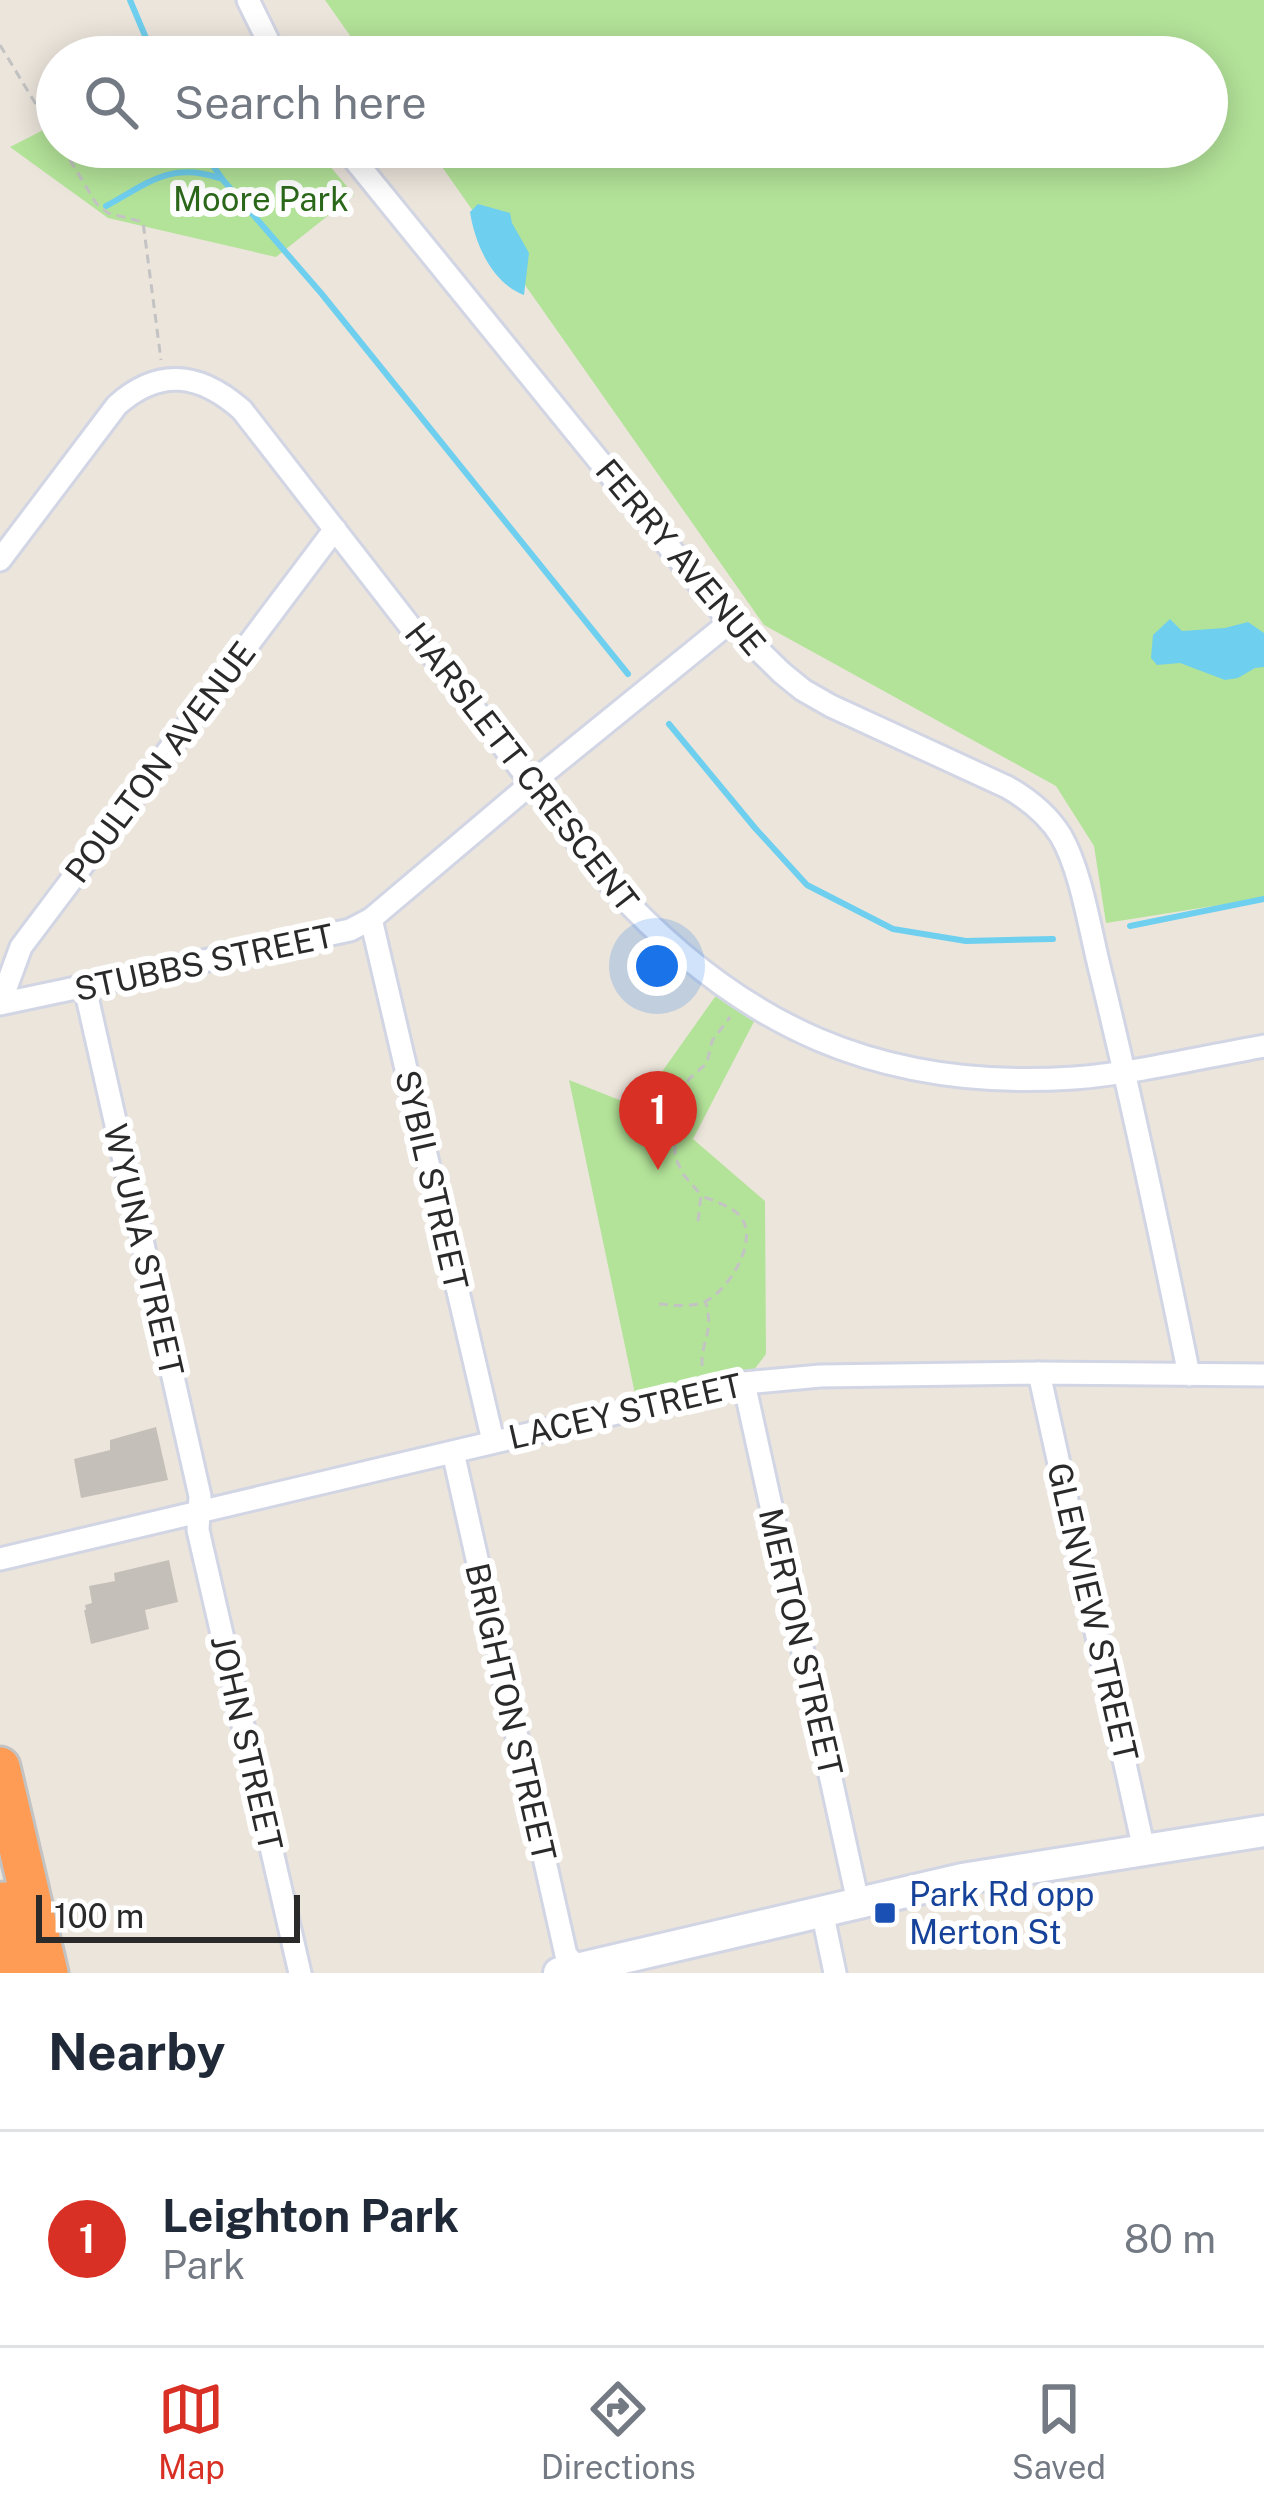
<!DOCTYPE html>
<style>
:root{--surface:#fff;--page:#f6f6f7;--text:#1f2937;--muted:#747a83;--line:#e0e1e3;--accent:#d93025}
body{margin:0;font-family:"Public Sans",sans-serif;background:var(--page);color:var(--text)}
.scale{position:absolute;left:36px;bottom:30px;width:264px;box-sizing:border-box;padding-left:12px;border:6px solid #2a2a2a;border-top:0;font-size:33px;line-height:42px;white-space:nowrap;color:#2a2a2a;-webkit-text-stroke:9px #fff;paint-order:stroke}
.you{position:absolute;left:657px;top:966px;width:42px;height:42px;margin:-30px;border:9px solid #fff;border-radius:50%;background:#1a73e8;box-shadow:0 0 0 18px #1a73e833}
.badge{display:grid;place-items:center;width:78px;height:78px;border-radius:50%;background:var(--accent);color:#fff;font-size:39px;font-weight:700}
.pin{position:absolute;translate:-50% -99px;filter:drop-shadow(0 3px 6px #0008)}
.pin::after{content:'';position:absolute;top:63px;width:42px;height:36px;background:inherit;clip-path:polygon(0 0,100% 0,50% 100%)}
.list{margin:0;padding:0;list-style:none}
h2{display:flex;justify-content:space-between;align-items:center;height:156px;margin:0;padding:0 48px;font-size:51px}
h2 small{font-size:39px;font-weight:400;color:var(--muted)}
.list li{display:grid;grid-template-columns:78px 1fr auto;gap:36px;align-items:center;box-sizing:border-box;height:216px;padding:0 48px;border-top:3px solid var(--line)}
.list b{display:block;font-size:45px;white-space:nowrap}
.list p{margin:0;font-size:39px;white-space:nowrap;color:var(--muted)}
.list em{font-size:39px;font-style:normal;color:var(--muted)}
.icon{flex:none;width:66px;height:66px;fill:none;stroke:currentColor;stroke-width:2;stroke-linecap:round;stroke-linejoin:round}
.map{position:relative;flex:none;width:1264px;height:1973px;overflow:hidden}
.search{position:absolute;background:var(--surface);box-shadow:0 6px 30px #0003;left:36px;right:36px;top:36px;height:132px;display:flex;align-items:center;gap:30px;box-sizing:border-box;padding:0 42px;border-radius:66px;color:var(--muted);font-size:45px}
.sheet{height:372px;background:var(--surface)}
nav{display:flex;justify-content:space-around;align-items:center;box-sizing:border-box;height:168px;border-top:3px solid var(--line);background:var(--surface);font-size:33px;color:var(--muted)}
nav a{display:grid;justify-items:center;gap:6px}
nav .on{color:var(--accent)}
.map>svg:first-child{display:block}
</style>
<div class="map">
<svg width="1264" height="1973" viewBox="0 0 1264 1973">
<rect width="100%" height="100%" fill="#ece5dc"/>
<path fill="#b3e399" d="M325,0h939v898l-158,25 -12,-77 -38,-60 -292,-161 -336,-478h779v-90h-842z
M57,123v24h257l40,48 -78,62 -168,-39 -98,-71z
M722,987l37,25 -66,127 72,62 1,153 -22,29 -106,25 -69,-328 68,27z"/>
<path fill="#6fcfef" d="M478,204l32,9 2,10 17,30 -5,42c-32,-12 -49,-51 -54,-83z
M1170,619l12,12 43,-3 23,-6 16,11v34l-9,1 -17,10 -13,2 -45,-17 -23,2 -6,-7 2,-23z"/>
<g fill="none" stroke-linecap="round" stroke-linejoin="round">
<path stroke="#6fcfef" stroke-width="6" d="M130,0l24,57
M200,147l23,33 98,113 307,381
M106,206c41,-22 64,-45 113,-28
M669,724l86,104 52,57 86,44 73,12 87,-2
M1130,926l134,-27"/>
</g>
<path fill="#c4bfb8" d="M156,1427l12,53 -87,18 -7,-39 36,-9v-10z
M169,1560l9,42 -33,8 4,19 -58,15 -7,-34h2l-1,-5 7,-2 -3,-17 26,-5 -1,-8z"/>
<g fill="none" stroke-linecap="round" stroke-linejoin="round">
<g stroke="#d2d5e3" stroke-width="27">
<path id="street" d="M248,0l28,57
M344,147l386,475 52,51 21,17 28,16 176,81c21,12 41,28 54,49 21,36 30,101 41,142 32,132 60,264 87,397
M0,560l117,-155c43,-38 83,-32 125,5l369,475c130,142 269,206 463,193 63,-5 128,-21 190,-32
M371,919l122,522
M85,988l115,508 -2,34 102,443
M0,1004l350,-74 21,-11 162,-137 197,-160
M0,1004l21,-57 314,-418
M1039,1373l105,477
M744,1383l114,519
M453,1452l113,503 17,18
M0,1559l744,-176 76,-7 219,-3 225,2
M822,1911l13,62"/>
</g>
<g stroke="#d2d5e3" stroke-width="36">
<path id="secondary" d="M559,1973l403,-94 302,-48"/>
</g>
<g stroke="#c3c3c3" stroke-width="45">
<path id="highway" d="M0,1767l48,206
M4,1902l16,71"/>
</g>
<path stroke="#c3c3c3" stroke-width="3" stroke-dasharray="9 6" stroke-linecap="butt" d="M0,45l57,94
M62,147l34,56 12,10 35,9 18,138
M698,1221l3,-26 -18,-21 -8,-17v-38l9,-30 5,-10 18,-16 5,-22 18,-24
M659,1304c15,1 33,4 47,-3 24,-12 57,-66 31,-88 -9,-8 -24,-12 -35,-17
M702,1366c-1,-27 12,-31 4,-63"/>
<use href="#street" stroke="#fff" stroke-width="21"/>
<use href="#secondary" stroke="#fff" stroke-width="30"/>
<use href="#highway" stroke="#fe9c55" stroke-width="39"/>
</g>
<rect fill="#1a4fb4" stroke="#fff" stroke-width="4.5" x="873" y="1901" width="24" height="24" rx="6"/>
<g text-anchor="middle" stroke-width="12" stroke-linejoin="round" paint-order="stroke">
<g font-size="33" fill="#2b681a" stroke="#fff">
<text x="261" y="211">Moore Park</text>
</g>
<g font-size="33" fill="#2a2a2a" stroke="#fff">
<text transform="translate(681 557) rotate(50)" y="12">FERRY AVENUE</text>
<text transform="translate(160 762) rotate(-53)" y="12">POULTON AVENUE</text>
<text transform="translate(522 767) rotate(52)" y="12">HARSLETT CRESCENT</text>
<text transform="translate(204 962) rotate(-12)" y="12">STUBBS STREET</text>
<text transform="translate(432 1180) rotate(77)" y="12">SYBIL STREET</text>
<text transform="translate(144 1250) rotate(77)" y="12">WYUNA STREET</text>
<text transform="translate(625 1411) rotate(-13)" y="12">LACEY STREET</text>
<text transform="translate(1093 1612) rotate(77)" y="12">GLENVIEW STREET</text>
<text transform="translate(801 1642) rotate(77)" y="12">MERTON STREET</text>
<text transform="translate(511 1712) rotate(77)" y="12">BRIGHTON STREET</text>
<text transform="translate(247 1743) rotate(77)" y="12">JOHN STREET</text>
</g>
<g font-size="33" fill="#164399" stroke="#fff" text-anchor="start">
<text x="909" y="1906">Park Rd opp<tspan x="909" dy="38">Merton St</tspan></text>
</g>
</g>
</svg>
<div class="scale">100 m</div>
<div class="you"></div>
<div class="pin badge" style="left:658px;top:1170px">1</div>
<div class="search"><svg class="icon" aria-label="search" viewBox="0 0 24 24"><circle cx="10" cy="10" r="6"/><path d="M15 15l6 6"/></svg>Search here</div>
</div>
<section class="sheet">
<h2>Nearby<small></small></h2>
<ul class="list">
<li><span class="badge">1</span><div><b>Leighton Park</b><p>Park</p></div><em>80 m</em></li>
</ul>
</section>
<nav>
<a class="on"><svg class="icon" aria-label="map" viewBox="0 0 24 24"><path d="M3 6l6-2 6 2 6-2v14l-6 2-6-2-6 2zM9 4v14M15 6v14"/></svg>Map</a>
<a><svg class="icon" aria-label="directions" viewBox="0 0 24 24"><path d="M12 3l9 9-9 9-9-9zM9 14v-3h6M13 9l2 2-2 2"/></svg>Directions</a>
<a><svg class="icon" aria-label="saved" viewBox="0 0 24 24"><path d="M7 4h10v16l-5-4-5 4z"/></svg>Saved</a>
</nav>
